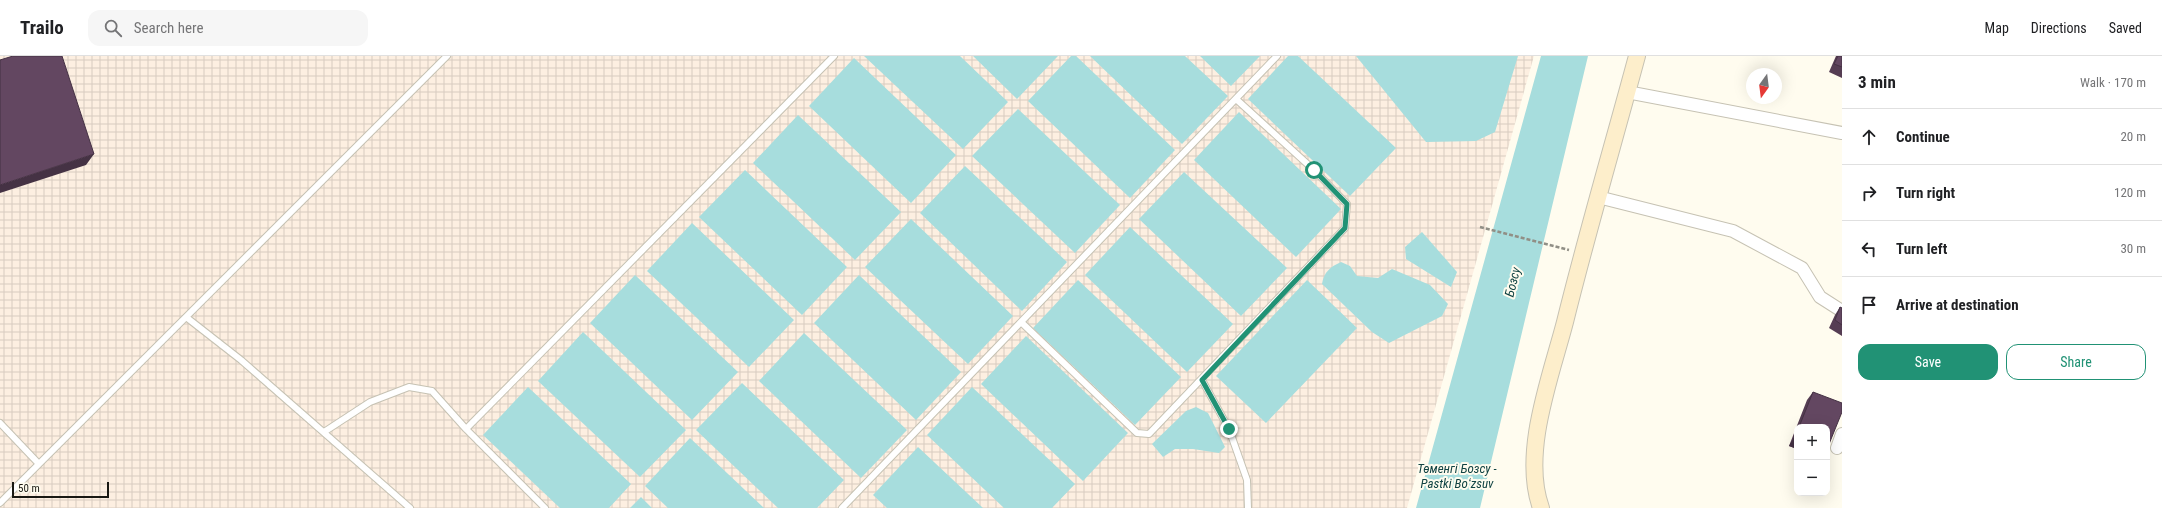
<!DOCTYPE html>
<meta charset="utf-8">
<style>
:root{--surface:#fff;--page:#f6f6f6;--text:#202124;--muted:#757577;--line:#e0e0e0;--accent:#219275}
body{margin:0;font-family:"Roboto Condensed",sans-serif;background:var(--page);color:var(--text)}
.controls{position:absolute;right:12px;bottom:12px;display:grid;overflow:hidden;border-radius:8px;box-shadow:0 4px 16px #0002}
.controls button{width:36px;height:36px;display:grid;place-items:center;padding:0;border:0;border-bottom:1px solid var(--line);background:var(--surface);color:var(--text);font:20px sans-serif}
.compass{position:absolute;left:1746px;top:12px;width:36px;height:36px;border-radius:50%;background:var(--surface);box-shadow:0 4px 16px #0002;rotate:194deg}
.scale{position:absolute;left:12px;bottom:10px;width:97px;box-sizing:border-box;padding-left:4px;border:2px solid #191812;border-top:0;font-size:11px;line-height:14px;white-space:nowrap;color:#191812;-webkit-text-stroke:3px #fffcef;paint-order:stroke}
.stop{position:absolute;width:12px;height:12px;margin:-9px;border:3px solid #219275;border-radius:50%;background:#fff}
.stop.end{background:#219275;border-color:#fff;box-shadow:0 1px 4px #0008}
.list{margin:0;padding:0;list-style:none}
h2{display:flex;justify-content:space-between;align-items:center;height:52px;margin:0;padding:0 16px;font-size:17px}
h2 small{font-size:13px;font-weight:400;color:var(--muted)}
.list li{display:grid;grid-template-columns:26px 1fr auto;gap:12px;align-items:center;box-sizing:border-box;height:56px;padding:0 16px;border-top:1px solid var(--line)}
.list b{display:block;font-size:15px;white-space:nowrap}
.list em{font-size:13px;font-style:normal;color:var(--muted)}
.actions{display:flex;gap:8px;padding:12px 16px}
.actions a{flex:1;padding:9px 0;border:1px solid var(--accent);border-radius:12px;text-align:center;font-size:14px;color:var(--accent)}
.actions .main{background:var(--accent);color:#fff}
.icon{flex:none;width:22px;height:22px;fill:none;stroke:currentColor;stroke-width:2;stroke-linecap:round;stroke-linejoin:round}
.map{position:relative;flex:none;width:1842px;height:452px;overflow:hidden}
header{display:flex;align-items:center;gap:24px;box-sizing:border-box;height:56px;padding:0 20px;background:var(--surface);border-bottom:1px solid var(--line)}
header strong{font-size:19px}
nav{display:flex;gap:22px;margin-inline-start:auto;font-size:14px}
.search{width:280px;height:36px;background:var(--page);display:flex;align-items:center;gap:10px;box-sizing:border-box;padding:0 14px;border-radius:12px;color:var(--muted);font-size:15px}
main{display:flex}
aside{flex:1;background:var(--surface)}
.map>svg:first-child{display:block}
</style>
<header>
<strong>Trailo</strong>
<div class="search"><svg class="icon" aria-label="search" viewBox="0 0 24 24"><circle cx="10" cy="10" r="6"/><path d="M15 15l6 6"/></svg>Search here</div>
<nav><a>Map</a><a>Directions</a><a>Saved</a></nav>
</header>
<main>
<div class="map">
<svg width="1842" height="452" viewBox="0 0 1842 452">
<defs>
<pattern id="industrial-grid" width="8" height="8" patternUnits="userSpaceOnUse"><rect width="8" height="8" fill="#fdefe1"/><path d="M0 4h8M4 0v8" fill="none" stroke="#d8ccc0"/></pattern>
</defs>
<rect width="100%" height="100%" fill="#fffcef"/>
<path fill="url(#industrial-grid)" d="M0,0h1534l-127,452h-1407z"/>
<path fill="#a7dddd" d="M864,0h96l48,46 -45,47z
M973,0h85l-41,43z
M1071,0h5l99,94 -45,48 -102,-97z
M1090,0h95l43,40 -46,48z
M1200,0h60l-29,30z
M1288,0h10l98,92 -46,48 -102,-97z
M1356,0h162l-23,76 -19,9 -50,1z
M1541,0h47l-108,452h-64z
M854,2l102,97 -45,48 -102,-97z
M1018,53l102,96 -45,48 -103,-97z
M1239,56l102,97 -45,48 -102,-97z
M798,59l103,97 -46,48 -102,-97z
M965,110l102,96 -45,49 -102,-98z
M745,114l102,97 -45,48 -103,-98z
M1184,116l103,96 -46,48 -102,-97z
M911,163l102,97 -45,48 -103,-97z
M692,167l102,97 -45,47 -102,-96z
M1130,171l103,97 -46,48 -102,-97z
M1422,176l35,40 -6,15 -45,-28 -1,-12z
M1341,206l9,4 7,10 21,2 14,-9 38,16 18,19 -6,12 -53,27 -17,-11 -50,-48c2,-12 8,-17 19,-22z
M635,219l103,97 -46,48 -102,-97z
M859,219l102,97 -45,48 -102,-97z
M1078,224l103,97 -46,48 -102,-97z
M1307,224l50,48 -91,95 -50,-47z
M583,276l103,98 -46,47 -102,-96z
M804,277l103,97 -46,48 -102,-97z
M1026,280l102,97 -45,48 -102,-97z
M742,327l102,97 -27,28h-39l-82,-78z
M528,331l103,97 -22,24h-49l-77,-73z
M972,331l103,97 -23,24h-48l-77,-73z
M1196,351l12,6 17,34 -6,6 -26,-4h-18l-12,8 -11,-13 34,-33z
M690,382l74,70h-96l-23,-22z
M918,391l65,61h-96l-14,-13z
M641,441l11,11h-22z"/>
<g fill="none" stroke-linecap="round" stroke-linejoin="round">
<g stroke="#c6c2b3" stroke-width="8">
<path id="service" d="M186,261l55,43 169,148
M1021,266l116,111 12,1 196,-206 2,-24 -33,-34 -78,-71
M1202,324l27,49 18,51 1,28
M0,367l39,41
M466,373l368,-373
M324,376l46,-30 39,-15 23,4 34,38 79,79
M0,447l447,-447
M842,452l435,-452"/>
</g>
<g stroke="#c6c2b3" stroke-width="14">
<path id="minor" d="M1627,36l215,41
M1598,141l135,34 69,37 18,29 22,14
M1837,392l5,-14"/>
</g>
<g stroke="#c6c2b3" stroke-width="18">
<path id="secondary" d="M1541,452c-20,-55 10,-132 24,-186 22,-89 48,-177 72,-266"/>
</g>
<path stroke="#918f86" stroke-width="2.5" stroke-dasharray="4 2" stroke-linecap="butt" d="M1480,171l89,23"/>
<use href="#service" stroke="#fff" stroke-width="6"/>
<use href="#minor" stroke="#fff" stroke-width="12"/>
<use href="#secondary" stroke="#fdeecb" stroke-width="16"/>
</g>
<path fill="#553d53" d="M1836,0h6v22l-13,-6z
M1840,251l2,1v28l-13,-8 6,-13z
M1813,336l14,35h-30v22l-8,-3 18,-46z"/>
<path fill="#453244" d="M94,98l-8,11 -86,28v-8z
M1794,381l3,2v10l-8,-3z"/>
<path fill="#634761" stroke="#453244" d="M13,0h49l32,98 -94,31v-125z
M1838,0h4v11l-8,-3z
M1840,251l2,1v17l-7,-5z
M1813,336l29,11v9l-15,37v-22h-28z
M1797,375v8l-3,-2z"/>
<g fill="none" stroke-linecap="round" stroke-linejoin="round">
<path stroke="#219275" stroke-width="5" d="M1229,373l-27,-49 143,-152 2,-24 -33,-34"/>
</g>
<g text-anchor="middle" stroke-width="4" stroke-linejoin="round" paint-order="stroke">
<g font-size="13" font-style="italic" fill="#114343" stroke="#fffcef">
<text transform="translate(1512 226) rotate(-76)" y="5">Бозсу</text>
<text x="1457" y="417">Төменгі Бозсу -<tspan x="1457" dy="15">Pastki Boʻzsuv</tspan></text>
</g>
</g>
</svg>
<div class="controls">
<button>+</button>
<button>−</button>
</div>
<svg class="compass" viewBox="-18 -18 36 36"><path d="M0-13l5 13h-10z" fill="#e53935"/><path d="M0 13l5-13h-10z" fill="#757577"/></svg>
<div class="scale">50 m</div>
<div class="stop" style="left:1314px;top:114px"></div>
<div class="stop end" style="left:1229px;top:373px"></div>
</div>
<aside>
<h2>3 min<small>Walk · 170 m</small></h2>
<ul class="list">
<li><svg class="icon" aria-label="ahead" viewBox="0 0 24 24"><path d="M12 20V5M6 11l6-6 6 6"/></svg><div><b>Continue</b></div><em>20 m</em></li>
<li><svg class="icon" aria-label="right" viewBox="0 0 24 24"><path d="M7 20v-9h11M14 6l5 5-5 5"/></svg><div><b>Turn right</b></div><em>120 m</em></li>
<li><svg class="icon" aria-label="left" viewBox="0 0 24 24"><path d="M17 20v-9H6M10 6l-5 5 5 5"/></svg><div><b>Turn left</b></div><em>30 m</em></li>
<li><svg class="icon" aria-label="arrive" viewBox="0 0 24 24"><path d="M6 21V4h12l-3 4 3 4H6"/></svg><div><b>Arrive at destination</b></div></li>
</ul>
<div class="actions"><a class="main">Save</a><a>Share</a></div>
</aside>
</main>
